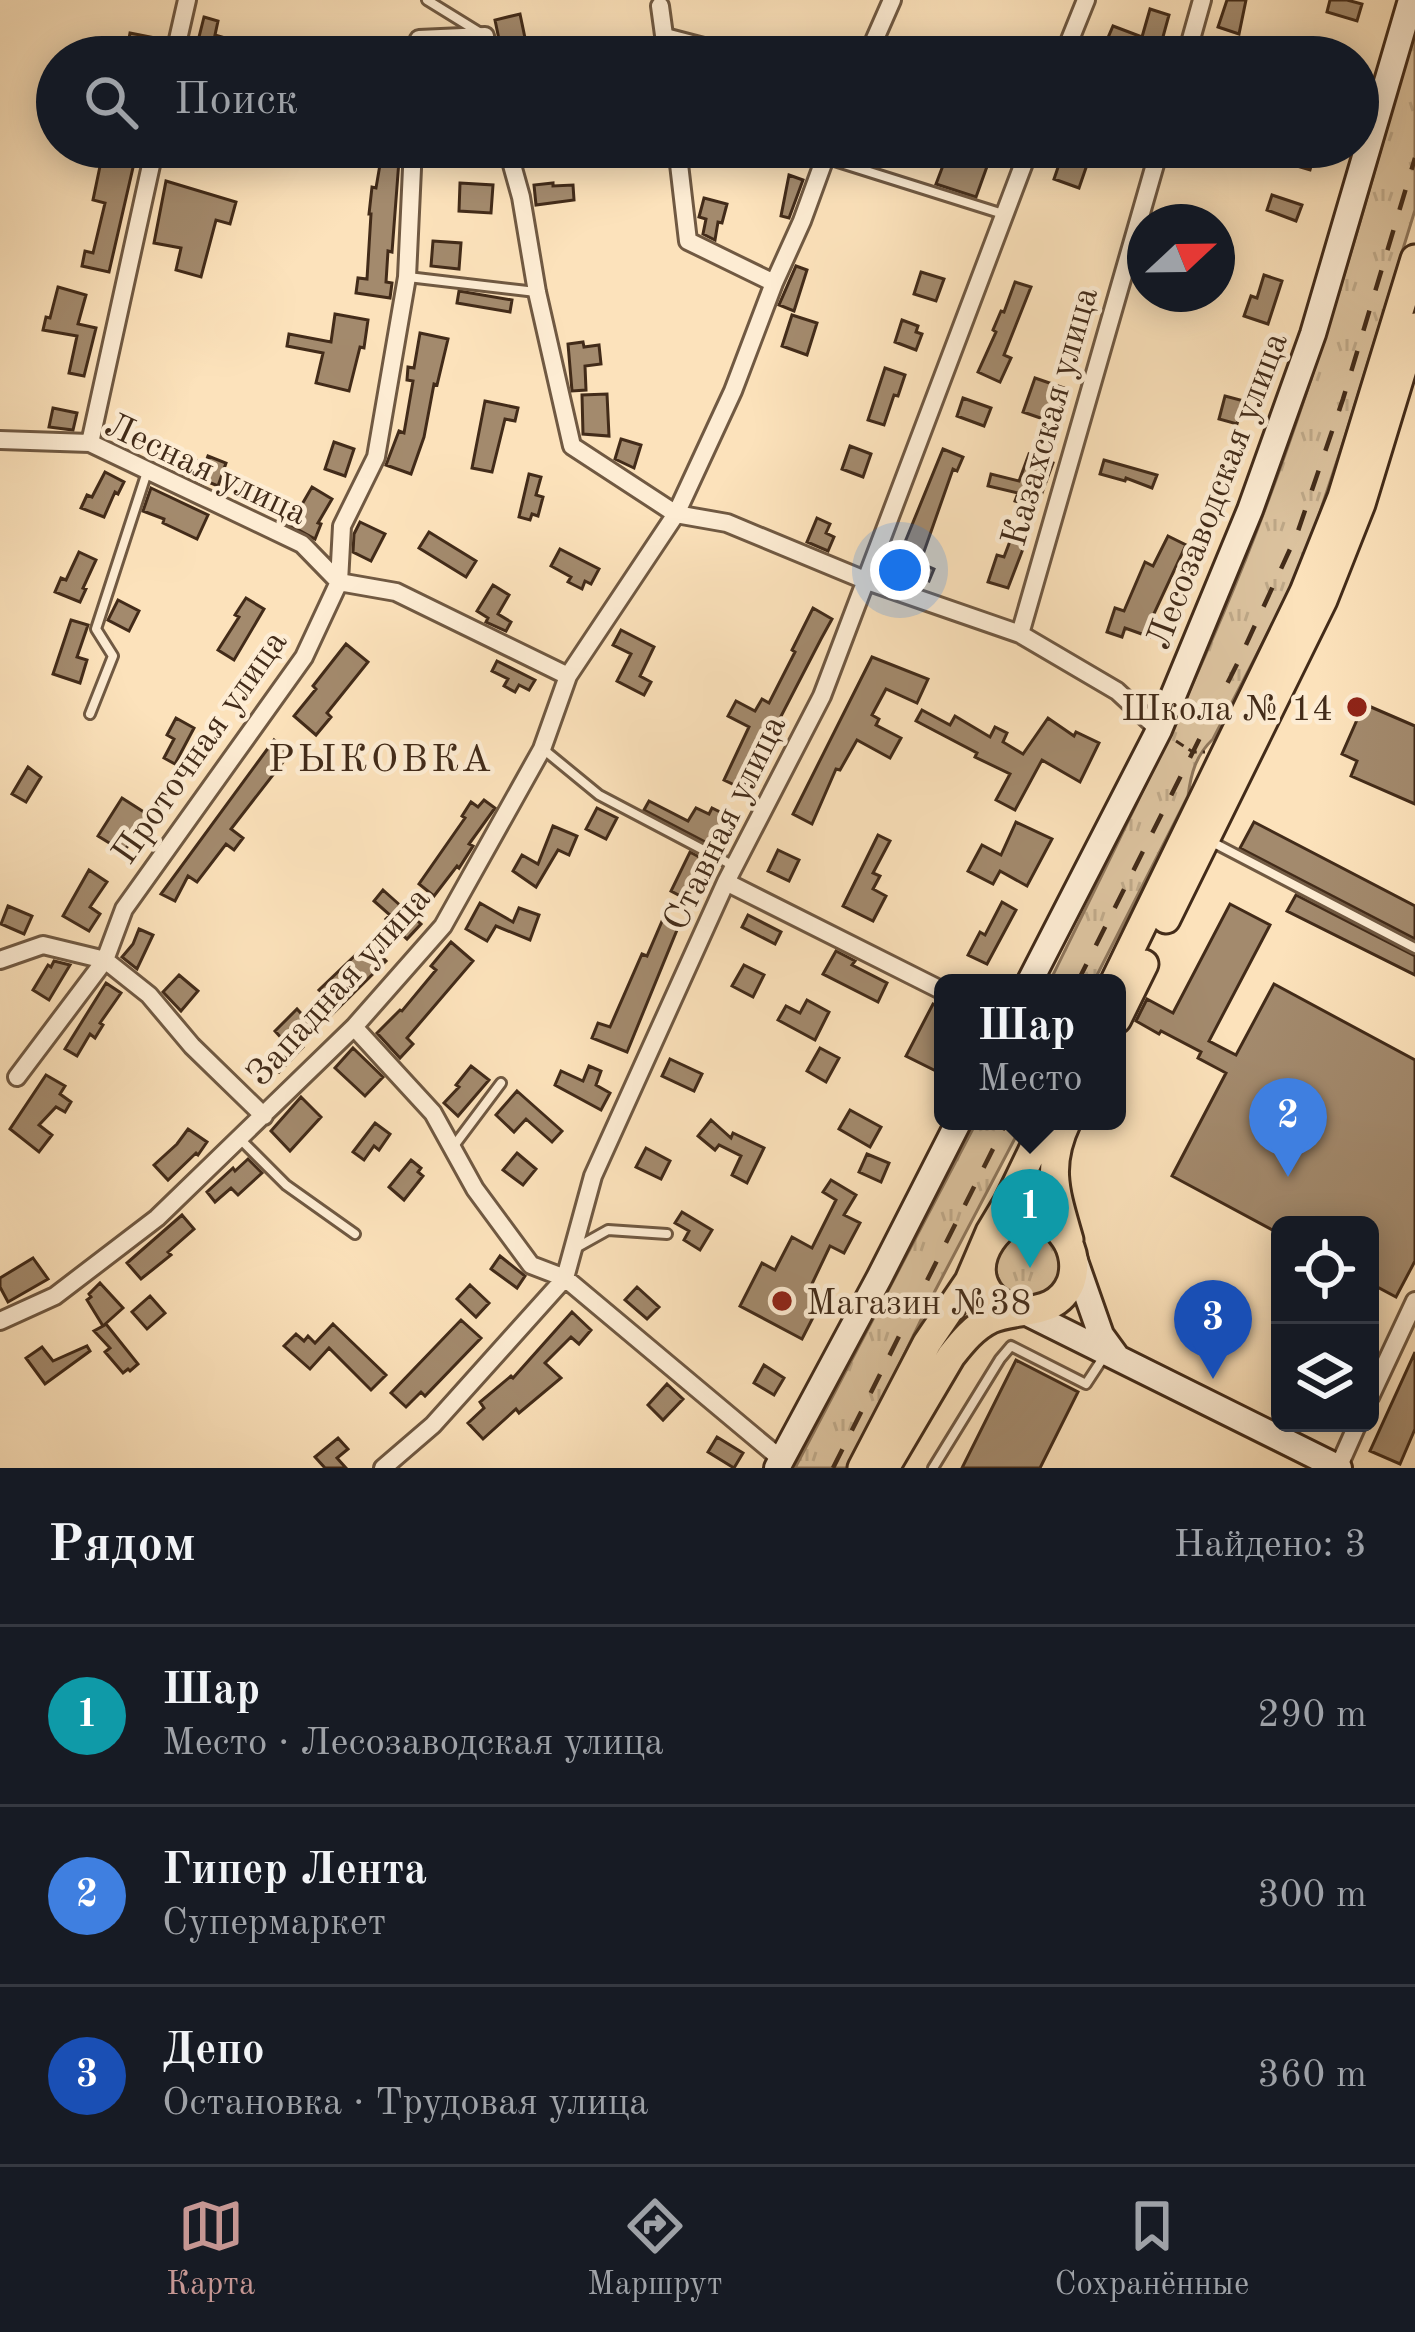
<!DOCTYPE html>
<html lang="ru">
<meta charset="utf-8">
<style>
:root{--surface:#171b24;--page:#20242c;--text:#f1f3f6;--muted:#9ea1a6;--line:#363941;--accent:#c59692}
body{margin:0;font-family:"Old Standard TT",serif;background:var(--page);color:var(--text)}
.controls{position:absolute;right:36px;bottom:36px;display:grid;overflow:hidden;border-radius:18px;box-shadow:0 6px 30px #0003}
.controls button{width:108px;height:108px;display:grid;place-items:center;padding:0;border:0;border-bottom:3px solid var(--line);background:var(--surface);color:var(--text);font:60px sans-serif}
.compass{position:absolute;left:1127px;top:204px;width:108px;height:108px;border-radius:50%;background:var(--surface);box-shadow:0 6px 30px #0003;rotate:68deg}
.you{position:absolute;left:900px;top:570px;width:42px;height:42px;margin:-30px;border:9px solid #fff;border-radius:50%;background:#1a73e8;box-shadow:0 0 0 18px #1a73e833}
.badge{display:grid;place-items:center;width:78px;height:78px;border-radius:50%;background:var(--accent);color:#fff;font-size:39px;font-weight:700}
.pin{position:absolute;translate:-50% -99px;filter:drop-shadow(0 3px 6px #0008)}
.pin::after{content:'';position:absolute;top:63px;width:42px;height:36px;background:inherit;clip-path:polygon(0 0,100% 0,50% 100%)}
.popup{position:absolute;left:934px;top:974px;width:192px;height:156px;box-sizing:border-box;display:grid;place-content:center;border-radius:18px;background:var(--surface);filter:drop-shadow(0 3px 9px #0005);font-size:39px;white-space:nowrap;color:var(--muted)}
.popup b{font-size:45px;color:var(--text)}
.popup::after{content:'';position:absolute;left:50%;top:100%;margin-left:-24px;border:24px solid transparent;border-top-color:var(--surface)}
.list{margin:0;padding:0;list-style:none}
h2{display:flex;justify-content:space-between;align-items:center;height:156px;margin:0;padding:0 48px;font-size:51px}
h2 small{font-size:39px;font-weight:400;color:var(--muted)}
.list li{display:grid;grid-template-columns:78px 1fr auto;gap:36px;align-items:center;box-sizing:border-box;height:180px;padding:0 48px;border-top:3px solid var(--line)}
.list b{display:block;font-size:45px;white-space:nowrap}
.list p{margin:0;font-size:39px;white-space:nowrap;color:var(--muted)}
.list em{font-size:39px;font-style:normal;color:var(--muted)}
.icon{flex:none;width:66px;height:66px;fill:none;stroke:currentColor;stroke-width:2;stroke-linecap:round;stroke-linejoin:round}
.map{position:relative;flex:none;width:1415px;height:1468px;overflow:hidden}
.search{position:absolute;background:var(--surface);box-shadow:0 6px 30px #0003;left:36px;right:36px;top:36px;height:132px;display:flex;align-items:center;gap:30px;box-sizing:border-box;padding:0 42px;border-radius:66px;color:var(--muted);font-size:45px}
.sheet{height:696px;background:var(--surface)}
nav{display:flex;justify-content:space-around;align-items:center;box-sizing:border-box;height:168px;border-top:3px solid var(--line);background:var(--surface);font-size:33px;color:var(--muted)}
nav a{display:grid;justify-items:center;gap:6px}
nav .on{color:var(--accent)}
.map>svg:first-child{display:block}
</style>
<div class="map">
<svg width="1415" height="1468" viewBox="0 0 1415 1468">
<defs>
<pattern id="grass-tufts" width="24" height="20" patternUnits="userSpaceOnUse" patternTransform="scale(3)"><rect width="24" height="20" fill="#dcc39f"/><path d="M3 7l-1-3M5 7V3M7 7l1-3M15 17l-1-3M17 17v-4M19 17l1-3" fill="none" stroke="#bea888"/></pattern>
</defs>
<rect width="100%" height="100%" fill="#fce2bb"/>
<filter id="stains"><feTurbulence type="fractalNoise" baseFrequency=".00167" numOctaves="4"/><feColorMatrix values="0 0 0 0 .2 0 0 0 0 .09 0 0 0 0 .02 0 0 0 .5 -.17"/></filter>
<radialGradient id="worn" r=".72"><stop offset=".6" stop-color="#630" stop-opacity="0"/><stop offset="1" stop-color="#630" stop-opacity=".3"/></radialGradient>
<path fill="url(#grass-tufts)" stroke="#8f775c" stroke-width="3" d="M1415,27v183l-70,227 -44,132 -88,170c-17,16 -22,34 -25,57l-95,187h-44c76,-155 154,-309 215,-471 60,-158 106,-322 151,-485z
M977,1121h47l-89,170 -75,155 -11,22h-54z
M1029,1229l12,2 19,12 1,47 -47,10c-29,-31 -27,-54 15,-71z"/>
<path fill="#a38a6d" stroke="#422b19" stroke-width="3" d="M1227,0h19l-7,34 -21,-7z
M1330,0h17l15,4 -5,17 -30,-9z
M1150,9l19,6 -8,29 5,1 -3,12h-22l1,-4 -35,-13 6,-14 29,11z
M520,14l5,24 -25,6 -5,-24z
M204,17l14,4 -3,14 7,2 -5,20h-23z
M130,33l30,6 -3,16 -30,-6z
M104,147l33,3 -28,122 -27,-6 3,-15 8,2 12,-50 -12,-3z
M383,147h17l-8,105 -4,-1 -2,31 6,1 -2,15 -34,-5 2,-15 9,1 4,-65h-2l3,-27 4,1z
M950,147l18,3 1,-3h25l-18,50 -40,-13z
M1257,147h35l23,6 -5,17 -20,-6 1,-3 -34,-11z
M1064,150l25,9 -10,29 -25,-9z
M789,175l14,5 -14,38 -8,-2z
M166,181l70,21 -6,22 -14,-4 -15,57 -25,-7 5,-22 -27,-5z
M460,183l33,2 -2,28 -32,-2z
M553,183v3l20,-1 1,15 -38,5 -2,-20z
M1272,195l30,10 -6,16 -29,-11z
M704,198l23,6 -5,19 -4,-1 -3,18 -12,-6 3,-15 -7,-2z
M433,241l28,2 -2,26 -28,-3z
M796,266l11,4 -13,41 -15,-6z
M921,272l23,7 -8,22 -22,-7z
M1264,275l18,6 -14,43 -24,-8 7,-20 6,2z
M1015,282l16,5 -27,68 7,3 -11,24 -22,-10 18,-40 -3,-2 8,-19 3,1z
M58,287l28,8 -8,29 18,4 -12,48 -15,-3 8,-37 -34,-6 3,-13 4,1z
M459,291l53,9 -2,12 -53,-9z
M335,314l33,6 -4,28 -4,-1 -11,44 -33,-8 7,-30 -36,-7 2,-12 42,8z
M792,315l25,8 -10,32 -25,-9z
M902,320l16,6 -2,6 6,2 -6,16 -21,-8z
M420,333l28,6 -11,46 -3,-1 -10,53 -13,37 -25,-9 13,-34 5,2 9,-52 -6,-1 1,-13 6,1z
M583,342l1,5 15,-2 2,19 -16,2 1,24 -14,1 -4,-47z
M885,368l20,7 -7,21 -4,-1 -10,30 -16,-5z
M1035,378l29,10 -12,34 -29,-10z
M607,394l2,42 -26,-2 -1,-39z
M1225,396l19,5 -7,23 -18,-5z
M963,398l28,10 -7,18 -27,-10z
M485,401l33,7 -3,13 -10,-2 -13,53 -20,-4z
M53,408l24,5 -4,17 -24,-3z
M621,439l20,6 -7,23 -19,-9z
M334,442l20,7 -9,27 -20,-7z
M850,446l21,8 -8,23 -21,-8z
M165,447l40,17 3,-8 18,7 -8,23 -59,-24z
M943,449l20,8 -6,14 -4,-2 -33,94 14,6 -5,12 -24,-10 2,-3 -11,-4z
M1029,454l24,9 -14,38 -6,-2 -3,7 -15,-5 3,-8 -30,-7 3,-12 28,7z
M1104,460l53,15 -5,13 -26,-10 -1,3 -25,-7z
M105,472l19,10 -6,12 -3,-2 -11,25 -23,-9 6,-13 5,2z
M529,474l12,3 -5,18 7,2 -5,19 -6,-2 -2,6 -11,-3z
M312,487l20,12 -14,24 3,1 -6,15 -34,-19 5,-12 11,5z
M151,488l57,27 -11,24 -34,-16 1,-4 -21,-8z
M817,518l13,6 -4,9 8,4 -6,14 -21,-9z
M360,522l25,12 -14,27 -18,-9 1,-18z
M429,532l47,29 -10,16 -47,-29z
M1012,536l14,5 -18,47 -20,-6 9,-27 7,2z
M1168,536l18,9 -35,75 4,2 -5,15 -25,-9 -3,9 -15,-5 8,-24 9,3 21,-49 8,4z
M560,549l39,20 -8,15 -6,-3 -3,8 -14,-7 3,-5 -20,-11z
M79,552l17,8 -13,28 3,1 -6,13 -25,-10 6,-14 5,2z
M493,585l16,10 -11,19 13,8 -5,9 -20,-9 2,-4 -11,-7z
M246,598l18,11 -30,51 -16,-10 21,-33 -4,-2z
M118,600l21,11 -10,20 -21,-11z
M813,608l19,11 -11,20 -45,87 -3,-1 -30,64 -19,-9 25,-53 -21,-11 8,-15 19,10 7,-12 7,4 26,-51 -3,-2z
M71,620l17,5 -11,32 10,3 -7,23 -27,-9z
M621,630l33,17 -14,29 11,6 -7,13 -27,-14 14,-27 -18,-9z
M346,644l22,18 -41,51 4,4 -15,18 -22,-19 22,-27 -3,-3z
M872,657l56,22 -11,24 -31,-14 -14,26 7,4 -3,6 25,13 -11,20 -33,-18 -17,30 -4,-1 -24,55 -19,-10z
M497,661l38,19 -6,10 -10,-5 -4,7 -11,-6 4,-7 -16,-8z
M1364,704l51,22v78l-64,-28 6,-15 -15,-7z
M922,710l28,15 5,-9 35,21 5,-10 12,6 -4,9 20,12 25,-36 26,18 2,-4 23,11 -19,39 -38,-22 -27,50 -19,-10 14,-26 -35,-17 2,-4 -61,-32z
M176,718l18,10 -19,36 -11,-6 10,-19 -7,-4z
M274,740l16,13 -59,76 12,9 -9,12 -8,-6 -29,38 -9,-6 -13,25 -14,-7z
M28,767l13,10 -15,25 -14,-8z
M122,798l25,16 -23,38 -26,-16z
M484,800l11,8 -26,36 4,2 -14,22 -2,-2 -23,30 -15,-12 46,-66 -3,-2 9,-14 7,5z
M649,801l39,20 8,-13 13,6 3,-6 18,9 -15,30 -71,-37z
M597,808l20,10 -11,21 -20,-10z
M1016,822l36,17 -25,47 -27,-15 -7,13 -25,-13 14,-26 19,10z
M1254,822l161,84v33l-175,-91z
M553,826l24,10 -8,19 -11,-5 -22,37 -23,-16 9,-16 16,9z
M878,835l12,6 -17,32 7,3 -7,13 13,7 -13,25 -30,-15z
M778,850l21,10 -10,21 -21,-10z
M690,852l20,11 -20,38 -19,-10z
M89,870l18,12 -17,25 10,7 -11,17 -26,-15z
M383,890l38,34 -14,15 -21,-20 4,-4 -16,-14z
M1296,895l119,61v19l-128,-64z
M1002,902l14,8 -29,54 -19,-9 12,-23 5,3z
M480,903l33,19 6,-14 20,7 -9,25 -34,-14 -9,15 -21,-12z
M1230,904l40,21 -61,116 27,14 38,-71 141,76v201l-19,36 -26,-14v-58h-90v9l-108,-58 54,-103 -28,-15 3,-6 -40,-21 -2,3 -23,-13 11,-22 26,14z
M8,906l24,10 -8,18 -23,-10z
M748,915l33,17 -6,12 -33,-17z
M663,919l16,6 -52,127 -35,-14 6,-15 12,4 32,-73 5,2z
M139,929l14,6 -16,34 -15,-12 11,-13z
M451,942l22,19 -66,77 6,6 -13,14 -23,-25 23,-23 2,1 34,-41 -5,-4z
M368,943l18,18 -85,84 2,2 -24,25 -13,-13 18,-18 -9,-10 22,-22 12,13 21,-22 -11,-10z
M836,951l19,10 -3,4 35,18 -9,19 -55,-28z
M54,961l16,4 -21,35 -16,-10 15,-25 3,2z
M744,965l20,10 -11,22 -21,-11z
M179,975l19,16 -17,20 -18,-19z
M106,983l15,10 -21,30 3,2 -8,13 -5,-4 -13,22 -12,-7z
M807,1000l22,12 -14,28 -37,-20 8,-14 14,7z
M933,1004l10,6v46l-7,15 -30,-15z
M353,1048l30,29 -18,19 -30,-28z
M820,1048l19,10 -13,24 -19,-11z
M670,1059l32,15 -8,17 -32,-15z
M471,1066l18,14 -31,36 -14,-13 15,-16 -3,-2z
M589,1066l12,5 -5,14 14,8 -9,17 -46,-25 6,-14 22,10z
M46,1075l19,11 -5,8 11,8 -6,10 -9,-5 -17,18 13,10 -13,17 -29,-23z
M517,1091l45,40 -10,11 -26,-23 -12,13 -18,-17z
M301,1097l20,20 -31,34 -19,-20z
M850,1110l31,17 -11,20 -31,-18z
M711,1120l20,18 2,-5 31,15 -17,35 -15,-8 9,-19 -22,-11 -4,5 -17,-14z
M375,1123l15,11 -11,16 -5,-4 -10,14 -11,-8z
M188,1129l19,13 -9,13 -2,-2 -28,27 -14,-15 23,-21z
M646,1148l24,13 -9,18 -25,-12z
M517,1153l19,16 -13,16 -20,-15z
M867,1154l22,9 -8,19 -22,-10z
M248,1159l14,14 -24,22 -7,-7 -16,14 -8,-10 26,-24 2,3z
M411,1160l10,8 -3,4 5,4 -19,24 -15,-13z
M831,1180l25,15 -12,20 16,8 -16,30 -14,-7 -20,42 14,8 -22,43 -62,-33 22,-43 13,7 17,-33 20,11 24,-48 -13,-8z
M682,1212l30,18 -12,20 -16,-10 5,-9 -14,-8z
M182,1215l12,14 -26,23 3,3 -30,24 -14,-16z
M500,1256l25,20 -8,12 -26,-19z
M33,1258l15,21 -40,23 -8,-15v-9z
M100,1283l23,25 -20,18 3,-2 32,40 -8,7 -2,-2 -5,4 -18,-21 5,-4 -16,-17 9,-5 -16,-26 4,-3 -2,-3z
M470,1285l19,18 -13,14 -19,-18z
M637,1287l22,20 -12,12 -22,-19z
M150,1296l15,17 -18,16 -15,-17z
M572,1312l19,18 -12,14 -8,-7 -26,26 16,15 -42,35 -3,-4 -33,30 -15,-16 16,-15 -4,-6 31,-26 2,2z
M461,1320l20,18 -56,58 -4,-4 -15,15 -15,-14z
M333,1324l53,51 -15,15 -42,-42 -19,21 -26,-23 12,-12 8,7 4,-5 7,7z
M87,1346l3,5 -45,33 -19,-26 16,-11 11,14z
M1415,1352v77l-15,35 -30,-13z
M1016,1360l62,32 -38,76h-78z
M764,1365l20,13 -10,17 -20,-12z
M667,1384l16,15 -20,21 -15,-15z
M717,1437l26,16 -9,15 -26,-16z
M338,1438l10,11 -11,9 9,10h-21l-10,-11z"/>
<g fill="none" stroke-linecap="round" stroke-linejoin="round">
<g stroke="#705942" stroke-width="14">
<path id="lane" d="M427,0l55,34
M666,33l92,24
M825,158l178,56
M408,277l128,15
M90,714l23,-58 -17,-27 51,-157
M543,749l56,46 135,71
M1212,842l203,106
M241,1140l45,45 69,49
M453,1147l48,-64
M574,1249l34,-19 59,4
M933,1468l67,-109 11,-13 75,38 19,-29"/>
</g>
<g stroke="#705942" stroke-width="22">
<path id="street" d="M660,6l7,51
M174,57l13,-57
M418,57l1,-18 66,-3 4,21
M867,57l25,-57
M1063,57l23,-57
M1186,57l16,-57
M507,147l14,50 16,95 35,154 104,68 51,9 140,58 153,53 97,57 42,39
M677,147l11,94 86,42
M0,440l90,3 212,101 37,38 57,10 172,84
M90,443l65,-296
M1020,634l140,-487
M726,882l217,109
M0,960l43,-15 62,15 44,35 43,51 72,70
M354,1027l79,86 42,76 56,76 34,13 216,181
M17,1077l88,-117 19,-51 180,-252 35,-75 3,-56 34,-69 31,-180 6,-130
M0,1321l55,-25 102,-78 197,-191 89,-101 99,-177 26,-73 108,-162 57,-123 41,-108 28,-62 27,-74
M1370,1397l45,-96
M383,1468l50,-43 132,-147 28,-102 133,-294 96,-186 208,-549
M1338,1468l20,-45"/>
</g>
<g stroke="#422b19" stroke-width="30">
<path id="secondary" d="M1029,983l130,-253 91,-220 63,-176 98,-334
M1074,1258l27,77 16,22
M1023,1311l316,157
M777,1468l102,-190 80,-157"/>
</g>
<g stroke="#422b19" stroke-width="33">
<path id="primary" d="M1166,919l157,-319 38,-96 54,-177
M1114,983l190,-391 38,-95 73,-238
M1117,1019l27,-55
M1067,1121c-22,46 -11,73 2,119
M862,1468l65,-125 42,-62 21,-49 18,-30 39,-81
M885,1468l66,-112c11,-14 23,-29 40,-37 29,-12 66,-2 80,-37 5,-14 3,-31 -6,-44 -48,-69 -136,53 -42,73"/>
</g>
<path stroke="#422b19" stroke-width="3" stroke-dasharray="9 6" stroke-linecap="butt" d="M1176,741l17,11h12"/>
<use href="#lane" stroke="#fdecd3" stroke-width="8"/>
<use href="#street" stroke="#fdecd3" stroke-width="16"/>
<use href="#secondary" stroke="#fdecd3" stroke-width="24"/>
<use href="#primary" stroke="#fce2bb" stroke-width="27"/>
<path stroke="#422b19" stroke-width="4.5" stroke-dasharray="21 21" stroke-linecap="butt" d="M1077,983l162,-323 58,-126 46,-135 72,-241
M833,1468l174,-347"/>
</g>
<g fill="#8f2418" stroke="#fdecd3" stroke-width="4.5">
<circle cx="1357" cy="707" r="12"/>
<circle cx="782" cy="1301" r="12"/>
</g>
<g text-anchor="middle" stroke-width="9" stroke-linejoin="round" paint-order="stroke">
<g font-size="36" fill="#422b19" stroke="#fdecd3">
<text transform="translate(1048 416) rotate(-74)" y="13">Казахская улица</text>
<text transform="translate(207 467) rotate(25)" y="13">Лесная улица</text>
<text transform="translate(1215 490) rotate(-69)" y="13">Лесозаводская улица</text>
<text transform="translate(198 746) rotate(-55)" y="13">Проточная улица</text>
<text transform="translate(723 822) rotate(-64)" y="13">Ставная улица</text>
<text transform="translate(337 985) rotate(-48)" y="13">Западная улица</text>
</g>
<g font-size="36" fill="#422b19" stroke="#fdecd3" text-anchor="end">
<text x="1333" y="720">Школа № 14</text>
<text x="806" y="1314" text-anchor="start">Магазин №38</text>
</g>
<g font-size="39" letter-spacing="3" fill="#422b19" stroke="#fdecd3">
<text x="381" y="771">РЫКОВКА</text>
</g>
</g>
<rect width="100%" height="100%" filter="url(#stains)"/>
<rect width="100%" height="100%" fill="url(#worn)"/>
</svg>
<div class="controls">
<button><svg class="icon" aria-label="locate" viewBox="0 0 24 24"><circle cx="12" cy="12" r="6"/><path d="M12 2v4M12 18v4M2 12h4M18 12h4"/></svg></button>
<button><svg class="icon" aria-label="layers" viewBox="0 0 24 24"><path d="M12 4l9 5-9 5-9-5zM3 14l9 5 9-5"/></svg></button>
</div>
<svg class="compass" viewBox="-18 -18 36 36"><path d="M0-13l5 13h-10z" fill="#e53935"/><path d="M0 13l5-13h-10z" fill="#9ea1a6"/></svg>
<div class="you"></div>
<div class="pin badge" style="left:1030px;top:1268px;background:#0f9aa8">1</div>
<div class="popup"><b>Шар</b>Место</div>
<div class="pin badge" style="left:1288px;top:1177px;background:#3f7fe0">2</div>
<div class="pin badge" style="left:1213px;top:1379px;background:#1a4fb4">3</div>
<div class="search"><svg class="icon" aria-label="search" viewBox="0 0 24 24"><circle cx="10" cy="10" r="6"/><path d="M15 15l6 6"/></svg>Поиск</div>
</div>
<section class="sheet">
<h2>Рядом<small>Найдено: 3</small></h2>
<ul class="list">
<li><span class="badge" style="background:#0f9aa8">1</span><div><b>Шар</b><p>Место · Лесозаводская улица</p></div><em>290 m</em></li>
<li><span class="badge" style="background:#3f7fe0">2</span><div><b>Гипер Лента</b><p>Супермаркет</p></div><em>300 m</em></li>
<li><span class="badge" style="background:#1a4fb4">3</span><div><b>Депо</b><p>Остановка · Трудовая улица</p></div><em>360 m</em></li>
</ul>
</section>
<nav>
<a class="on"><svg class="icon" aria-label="map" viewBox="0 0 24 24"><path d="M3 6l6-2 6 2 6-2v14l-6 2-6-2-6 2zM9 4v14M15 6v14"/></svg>Карта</a>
<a><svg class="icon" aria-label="directions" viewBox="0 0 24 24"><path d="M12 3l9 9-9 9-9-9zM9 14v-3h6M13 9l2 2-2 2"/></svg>Маршрут</a>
<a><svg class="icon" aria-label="saved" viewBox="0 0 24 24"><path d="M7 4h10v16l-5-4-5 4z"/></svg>Сохранённые</a>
</nav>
